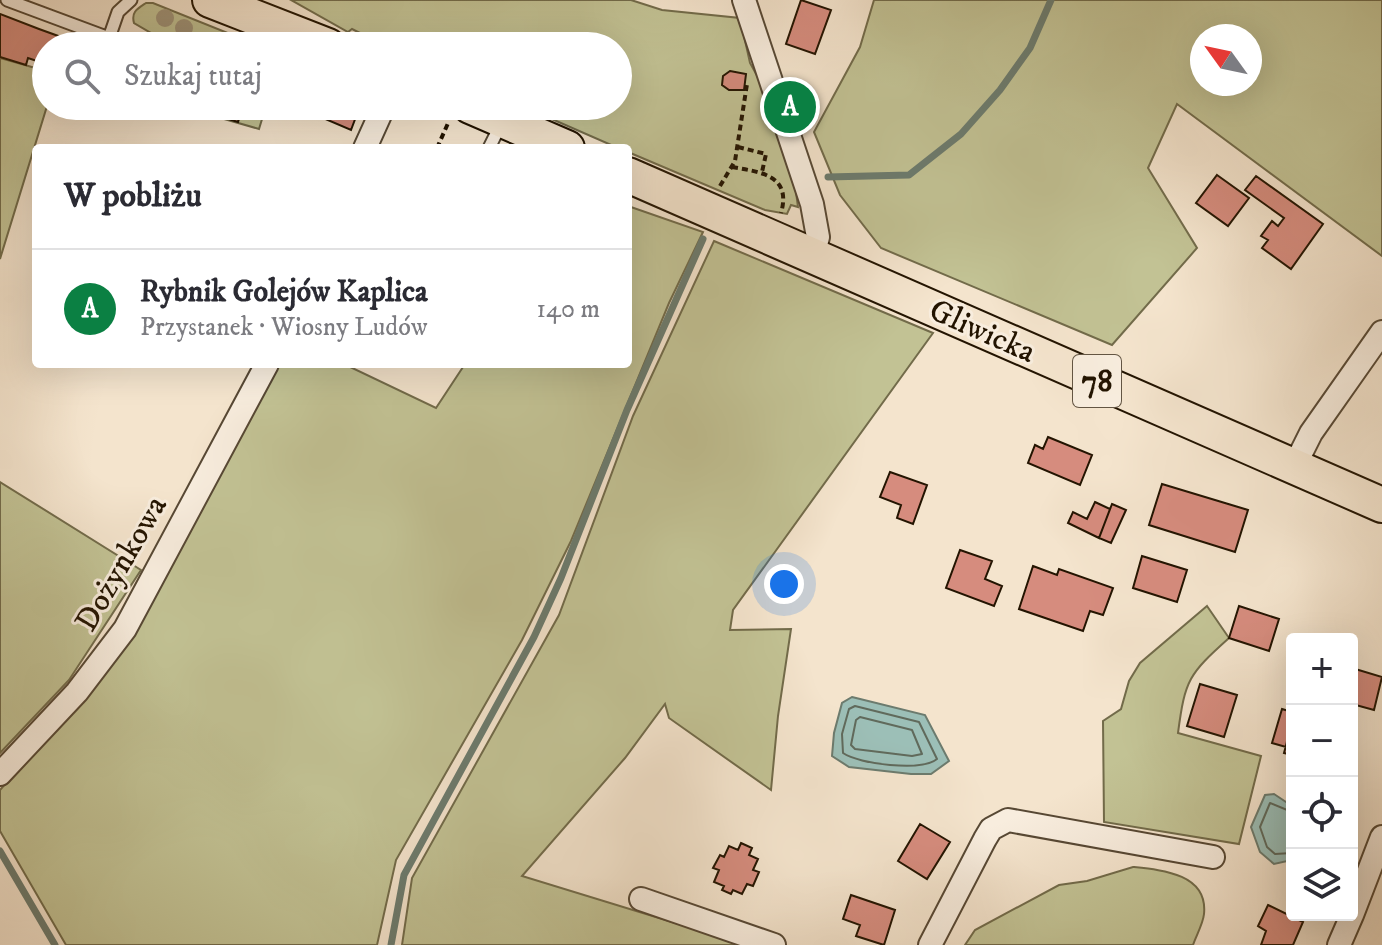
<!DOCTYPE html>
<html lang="pl">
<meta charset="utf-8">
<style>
:root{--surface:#fff;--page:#f7f7f7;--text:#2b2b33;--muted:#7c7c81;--line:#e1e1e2;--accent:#0b8043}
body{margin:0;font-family:"IM FELL DW Pica",serif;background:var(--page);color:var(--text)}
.controls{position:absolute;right:24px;bottom:24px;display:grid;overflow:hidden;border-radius:8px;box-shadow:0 8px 32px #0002}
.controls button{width:72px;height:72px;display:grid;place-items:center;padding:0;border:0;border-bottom:2px solid var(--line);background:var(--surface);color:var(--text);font:40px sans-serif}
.compass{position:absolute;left:1190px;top:24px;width:72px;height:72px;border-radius:50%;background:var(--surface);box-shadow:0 8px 32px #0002;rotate:303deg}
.you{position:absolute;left:784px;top:584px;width:28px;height:28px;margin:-20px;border:6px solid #fff;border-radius:50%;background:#1a73e8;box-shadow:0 0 0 12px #1a73e833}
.badge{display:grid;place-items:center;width:52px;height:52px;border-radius:50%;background:var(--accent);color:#fff;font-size:26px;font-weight:700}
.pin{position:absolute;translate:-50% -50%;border:4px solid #fff;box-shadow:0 2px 8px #0006}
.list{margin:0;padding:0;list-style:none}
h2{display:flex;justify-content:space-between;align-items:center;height:104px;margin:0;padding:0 32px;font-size:34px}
h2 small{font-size:26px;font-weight:400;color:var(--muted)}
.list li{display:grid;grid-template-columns:52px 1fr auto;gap:24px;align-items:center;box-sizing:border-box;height:120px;padding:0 32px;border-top:2px solid var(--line)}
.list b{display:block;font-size:30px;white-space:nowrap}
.list p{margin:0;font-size:26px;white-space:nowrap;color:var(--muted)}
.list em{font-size:26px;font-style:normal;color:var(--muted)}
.icon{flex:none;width:44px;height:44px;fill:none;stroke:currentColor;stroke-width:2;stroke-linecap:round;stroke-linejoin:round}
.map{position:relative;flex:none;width:1382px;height:945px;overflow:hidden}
.search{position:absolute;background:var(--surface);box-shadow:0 8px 32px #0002;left:32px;top:32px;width:600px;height:88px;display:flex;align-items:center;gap:20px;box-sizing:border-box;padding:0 28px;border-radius:44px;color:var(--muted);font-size:30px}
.panel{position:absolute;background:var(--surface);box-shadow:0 8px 32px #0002;left:32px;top:144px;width:600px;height:224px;border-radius:8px}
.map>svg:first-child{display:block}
</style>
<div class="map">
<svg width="1382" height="945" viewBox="0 0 1382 945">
<rect width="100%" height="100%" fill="#f4e4cd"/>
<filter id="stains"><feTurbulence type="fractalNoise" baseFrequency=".0025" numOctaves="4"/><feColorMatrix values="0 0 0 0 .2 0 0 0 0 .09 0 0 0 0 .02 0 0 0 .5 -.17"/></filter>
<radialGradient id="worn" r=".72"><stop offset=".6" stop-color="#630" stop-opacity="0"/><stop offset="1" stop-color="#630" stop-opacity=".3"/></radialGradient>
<path fill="#c2c294" stroke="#726b4a" stroke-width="2" fill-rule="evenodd" d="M291,0h340l31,10 78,8 10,45 10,18 34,96 4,30 -7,-2 -4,9 -22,-4 -137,-58v-4h-10l-96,-42h96v-60h-232l-34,-17 -4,3z
M874,0h508v256l-205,-152 -29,64 49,80 -85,97 -231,-97 -41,-53 -26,-63 46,-85zM1202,36h48v48h-48z
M146,3h7l107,43h-108l4,-10 -22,-13c-3,-11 3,-14 12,-20z
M0,58l46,13 1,35 -47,153z
M179,106h87l-7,23z
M628,206l75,26 -34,71 -98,238 -49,99 -126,220 -19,85h-311l-66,-114v-41l127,-148 146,-278h71l92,44 29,-44h163z
M714,241l219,92 -200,277 -3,20 61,-1 -13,87 -7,74 -102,-72 -4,-14 -40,54 -103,118 225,69h-345l10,-67 147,-263 74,-199z
M0,482l141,88 -72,110 -69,73z
M1207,606l22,32c-40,36 -44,41 -51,95l83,23 -22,88 -135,-22 -1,-101 18,-12 8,-28 11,-18z
M1133,867c30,3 75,7 71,47 -1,10 -8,22 -11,31h-228l10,-15 84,-45 28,-4z"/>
<path fill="#9cbfb7" stroke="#6c7b6e" stroke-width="2" d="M852,697l73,18 24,46 -18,13h-20l-62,-7 -17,-11 2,-23 8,-30z
M1274,794l18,12v54l-18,4 -14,-12 -9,-25 14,-32z"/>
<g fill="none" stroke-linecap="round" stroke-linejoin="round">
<path stroke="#606a5c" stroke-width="2" d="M855,706l64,16 18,37c-16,13 -78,5 -94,-6l-1,-19 7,-25z
M860,717l52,13 10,24 -10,2 -57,-7 -4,-4 5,-25z
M1292,812l-22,-9 -10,24 7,20 8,7 17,-1"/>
<path stroke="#6c7b6e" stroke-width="7" d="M828,177l81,-2 52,-41 39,-44 30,-42 21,-48
M0,851l55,94
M391,945l13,-70 130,-238 27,-59 66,-168 76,-171"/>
</g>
<path fill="#d68c7e" stroke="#231401" stroke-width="2" d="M801,0l30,10 -16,44 -29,-10z
M0,14l39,15 47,17h-40v18l-18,-6 -2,7 -26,-8z
M730,71l16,3 -2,16h-15l-7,-5 1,-9z
M222,106l20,3 -4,13 -19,-6z
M295,106h65l-9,24z
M1217,175l32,23 -21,28 -32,-23z
M1256,176l67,48 -32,45 -29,-21 6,-8 -7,-4 11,-15 6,5 6,-8 -39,-28z
M1048,437l44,18 -12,30 -52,-22 7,-18 8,4z
M890,472l37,13 -14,39 -16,-6 4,-13 -21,-8z
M1162,484l86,26 -13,42 -86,-27z
M1095,502l15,7 -11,29 -31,-15 5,-11 14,7z
M1112,504l14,6 -15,33 -12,-5z
M960,550l32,11 -7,18 17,7 -8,20 -48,-18z
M1142,556l45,14 -10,32 -44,-14z
M1033,566l24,9 2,-6 54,19 -10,27 -13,-4 -7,20 -64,-22z
M1239,606l40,13 -10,32 -40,-13z
M1352,668l30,9 -8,33 -22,-6z
M1200,684l37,11 -13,42 -37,-11z
M1282,709l10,3 -6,35 -14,-4z
M1292,723v32l-8,-2z
M920,824l30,18 -23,37 -29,-18z
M741,843l11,5 -3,7 9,4 -5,11 6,2 -6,14 -6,-2 -5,10 -9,-4 -2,4 -9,-4 2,-4 -10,-4 5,-12 -6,-2 7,-13 4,2 5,-11 9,4z
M851,895l44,15 -11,35 -28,-9 4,-11 -17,-6z
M1268,905l35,17 -10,23h-32l5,-14 -8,-5z"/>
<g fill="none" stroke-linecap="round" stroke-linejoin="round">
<g stroke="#574834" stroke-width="15">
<path id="lane" d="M7,0l102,38 9,-26 13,-12
M489,148l12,-24"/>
</g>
<g stroke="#574834" stroke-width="26">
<path id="street" d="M744,0l68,204 6,33 -5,19
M365,148l19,-42
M1294,467l17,-34 71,-101
M0,774l77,-82 48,-63 142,-265
M641,899l133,46
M1352,915l30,-78
M930,945l55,-106 6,-10 17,-9 205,37
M1339,945l13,-30"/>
</g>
<g stroke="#231401" stroke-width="38">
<path id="primary" d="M210,0l118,46
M470,106l97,42
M628,175l754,330"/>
</g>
<path stroke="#231401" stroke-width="4" stroke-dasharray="6 4" stroke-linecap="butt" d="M738,147l28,7 -4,18
M437,148l12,-27
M732,167c28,5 60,8 49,46
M720,186l15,-25 12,-77"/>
<use href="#lane" stroke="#f8edde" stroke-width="11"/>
<use href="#street" stroke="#f8edde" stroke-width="22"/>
<use href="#primary" stroke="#f4e4cd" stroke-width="34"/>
</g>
<g fill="#a09379">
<circle cx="165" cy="18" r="9"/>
<circle cx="184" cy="28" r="9"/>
</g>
<g text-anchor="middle" stroke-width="6" stroke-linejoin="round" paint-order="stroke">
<rect fill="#f8edde" stroke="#635543" stroke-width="2" x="1073" y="355" width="48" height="52" rx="6"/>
<g font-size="30" font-weight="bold" fill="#231401">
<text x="1097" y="391">78</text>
</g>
<g font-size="32" fill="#231401" stroke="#f8edde">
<text transform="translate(983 330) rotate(24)" y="11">Gliwicka</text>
<text transform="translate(120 563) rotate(-60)" y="11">Dożynkowa</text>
</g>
</g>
<rect width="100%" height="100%" filter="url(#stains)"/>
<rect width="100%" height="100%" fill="url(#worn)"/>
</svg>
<div class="controls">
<button>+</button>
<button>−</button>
<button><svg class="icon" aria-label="locate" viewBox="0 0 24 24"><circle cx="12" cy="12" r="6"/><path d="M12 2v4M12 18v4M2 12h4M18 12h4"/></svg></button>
<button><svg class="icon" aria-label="layers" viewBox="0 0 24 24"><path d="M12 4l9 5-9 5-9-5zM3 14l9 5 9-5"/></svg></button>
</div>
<svg class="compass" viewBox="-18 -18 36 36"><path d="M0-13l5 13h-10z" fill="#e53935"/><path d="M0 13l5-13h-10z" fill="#7c7c81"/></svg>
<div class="you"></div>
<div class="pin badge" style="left:790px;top:107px">A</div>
<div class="search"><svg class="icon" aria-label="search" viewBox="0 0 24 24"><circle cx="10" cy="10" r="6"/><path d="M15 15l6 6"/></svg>Szukaj tutaj</div>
<section class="panel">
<h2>W pobliżu<small></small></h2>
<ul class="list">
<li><span class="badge">A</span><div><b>Rybnik Golejów Kaplica</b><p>Przystanek · Wiosny Ludów</p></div><em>140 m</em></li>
</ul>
</section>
</div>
